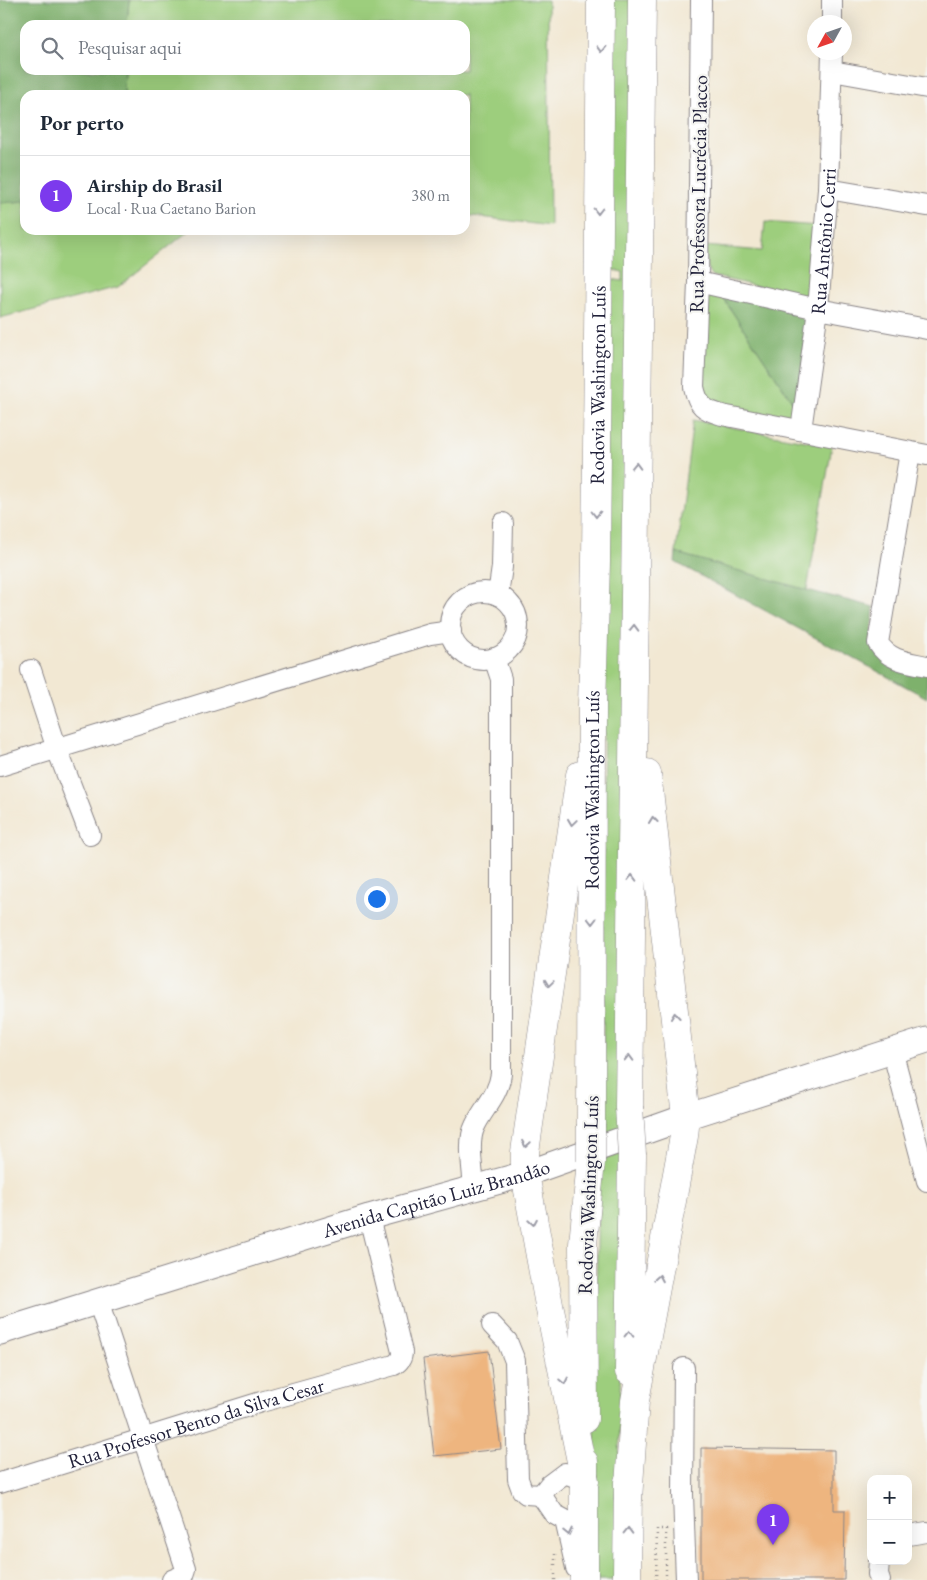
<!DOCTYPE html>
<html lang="pt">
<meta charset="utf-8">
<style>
:root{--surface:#fff;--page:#f2f2f3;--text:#1f2937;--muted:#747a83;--line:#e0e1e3;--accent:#7c3aed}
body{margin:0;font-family:"EB Garamond",serif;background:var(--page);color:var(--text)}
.controls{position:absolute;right:15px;bottom:15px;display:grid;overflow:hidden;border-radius:10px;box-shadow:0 5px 20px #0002}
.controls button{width:45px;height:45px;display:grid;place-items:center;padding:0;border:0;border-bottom:1px solid var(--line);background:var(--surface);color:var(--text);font:25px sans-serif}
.compass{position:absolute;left:807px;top:15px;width:45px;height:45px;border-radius:50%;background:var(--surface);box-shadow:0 5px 20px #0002;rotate:230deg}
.you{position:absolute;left:376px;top:898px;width:18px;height:18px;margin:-12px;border:4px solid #fff;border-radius:50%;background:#1a73e8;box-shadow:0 0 0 8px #1a73e833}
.badge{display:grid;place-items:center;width:32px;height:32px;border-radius:50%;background:var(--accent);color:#fff;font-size:16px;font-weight:700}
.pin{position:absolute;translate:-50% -41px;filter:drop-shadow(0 1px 2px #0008)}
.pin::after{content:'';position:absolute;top:26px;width:18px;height:15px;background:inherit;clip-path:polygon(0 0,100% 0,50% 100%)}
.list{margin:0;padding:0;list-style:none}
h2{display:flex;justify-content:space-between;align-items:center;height:65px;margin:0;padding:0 20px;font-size:21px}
h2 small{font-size:16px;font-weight:400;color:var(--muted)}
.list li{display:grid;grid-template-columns:32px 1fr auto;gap:15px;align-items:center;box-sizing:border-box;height:80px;padding:0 20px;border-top:1px solid var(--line)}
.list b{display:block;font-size:19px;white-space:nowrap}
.list p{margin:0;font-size:16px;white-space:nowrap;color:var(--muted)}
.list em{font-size:16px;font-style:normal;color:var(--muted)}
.icon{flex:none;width:28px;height:28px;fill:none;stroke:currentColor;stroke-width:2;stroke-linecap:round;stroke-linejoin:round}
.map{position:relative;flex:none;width:927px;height:1580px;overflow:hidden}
.search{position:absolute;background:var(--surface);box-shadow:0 5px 20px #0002;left:20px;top:20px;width:450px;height:55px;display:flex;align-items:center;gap:12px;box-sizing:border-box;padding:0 18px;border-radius:15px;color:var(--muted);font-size:19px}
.panel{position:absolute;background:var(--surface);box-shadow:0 5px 20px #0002;left:20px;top:90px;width:450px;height:145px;border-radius:15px}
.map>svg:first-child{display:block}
</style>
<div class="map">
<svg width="927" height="1580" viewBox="0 0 927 1580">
<rect width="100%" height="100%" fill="#f6f6f2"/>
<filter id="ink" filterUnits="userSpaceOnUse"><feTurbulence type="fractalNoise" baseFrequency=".02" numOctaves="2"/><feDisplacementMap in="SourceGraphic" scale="10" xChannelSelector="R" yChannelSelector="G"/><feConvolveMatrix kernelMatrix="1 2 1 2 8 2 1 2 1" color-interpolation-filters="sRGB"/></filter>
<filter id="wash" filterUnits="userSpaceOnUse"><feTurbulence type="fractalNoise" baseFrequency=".0096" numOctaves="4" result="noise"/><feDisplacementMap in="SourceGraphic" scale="20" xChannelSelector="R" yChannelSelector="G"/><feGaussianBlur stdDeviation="1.12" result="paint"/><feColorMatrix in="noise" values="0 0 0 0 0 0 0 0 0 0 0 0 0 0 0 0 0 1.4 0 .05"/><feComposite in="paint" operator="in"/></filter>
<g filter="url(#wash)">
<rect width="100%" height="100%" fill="#f2e8d3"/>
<path fill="#9dce7d" stroke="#60785c" d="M129,0h419l2,226 -85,-11v-120h-341l1,-25h340v-45h-338z
M608,0h26l-10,1131 -21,6 1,-859 19,3v-9l-15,-3z
M25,201v29h165l-72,57 -118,31v-115z
M765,222l53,4 -6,66 -5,3 -8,1 -87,-20c-8,-9 -7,-19 -7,-30l57,5z
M717,289l81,121 -6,10 -72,-9 -17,-13v-104z
M693,420l139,26 -25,144 -131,-37z
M623,1153l-5,427h-25l5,-414 6,-7z"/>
<path fill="#7eb16c" stroke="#506a54" d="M0,0h129l-2,25h-102v45h100l-1,25h-99v106l-25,2z
M717,289l88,24 3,8 -10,89z
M676,553l131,37 67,17 -3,36 56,29v26l-252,-136z"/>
<g id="blocks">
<path fill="#eeb57f" d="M489,1351l12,98 -67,7 -11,-97z
M701,1448l133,2v60h11l-1,70h-143z"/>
</g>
</g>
<g filter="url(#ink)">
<use href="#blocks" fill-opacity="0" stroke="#8a8587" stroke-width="1"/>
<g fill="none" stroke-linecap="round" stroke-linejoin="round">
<g stroke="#8a8587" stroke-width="22">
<g id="minor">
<path d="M701,0l-3,282 -4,105c4,19 10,23 28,28l205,40"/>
<path d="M832,22v-22"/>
<path d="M832,71l95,17"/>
<path d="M828,189l99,17"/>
<path d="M698,282l120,27 109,20"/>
<path id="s1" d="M801,430l17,-121 10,-120 4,-137"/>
<path d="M910,452l-32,191c11,18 30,19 49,23"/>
<circle cx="484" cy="626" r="34"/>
<path d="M498,595l4,-28 1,-44"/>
<path d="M31,670l26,79 33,86"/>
<path d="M0,766l430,-132 21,-3"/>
<path d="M892,1050l35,131"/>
<path d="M474,1188c-1,-17 -7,-47 1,-62 9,-19 23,-30 26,-52v-395l-7,-21"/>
<path d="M98,1301l88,268 -2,6 -12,5"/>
<path d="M492,1325l15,16 8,20 3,118 4,11 4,4 15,1 8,-10 16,-12 20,8"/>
<path d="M684,1368l-1,126 3,86"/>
<path id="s2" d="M0,1483l261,-81 133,-37c5,-3 8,-6 8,-13l-33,-135"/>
<path d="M541,1495l13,19 11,6 11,48"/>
<path d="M908,1535l19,-3"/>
<path d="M879,1561l-1,13 2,6"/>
</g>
</g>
<g stroke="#8a8587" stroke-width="27">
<g id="major">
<path id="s3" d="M0,1332l369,-115 156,-43 161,-57 241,-77"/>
</g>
</g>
<g stroke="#8a8587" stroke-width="29">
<g id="highway">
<path d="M580,775l-55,377v22l24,131 36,176"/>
<path d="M629,1107l13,-1107"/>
<path id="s4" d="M591,1124l1,-419 4,-143 5,-562"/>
<path d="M629,1371l3,-216"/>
<path d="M584,1419l-1,-175 8,-83"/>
<path d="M628,1499l7,-98 49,-265 2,-19 -39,-344"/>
<path d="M584,1580v-118"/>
<path d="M627,1580l1,-98"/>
</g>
</g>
<path stroke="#8a8587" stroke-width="2.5" stroke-dasharray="1 4" stroke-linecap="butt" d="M555,1554v26
M656,1580l1,-51h9v51"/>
<use href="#minor" stroke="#fff" stroke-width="20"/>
<use href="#major" stroke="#fff" stroke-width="25"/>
<use href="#highway" stroke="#fff" stroke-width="28"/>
<g stroke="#8a8587" stroke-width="29" stroke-linecap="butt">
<path id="highway-bridge" d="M629,1107l3,48
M591,1161v-37"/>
</g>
<use href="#highway-bridge" stroke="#fff" stroke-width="28"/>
</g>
<defs><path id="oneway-chevron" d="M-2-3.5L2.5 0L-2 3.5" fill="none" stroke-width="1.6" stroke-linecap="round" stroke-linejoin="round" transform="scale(1.25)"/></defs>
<g stroke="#9c9ca7">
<use href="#oneway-chevron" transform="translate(601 49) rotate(91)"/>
<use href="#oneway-chevron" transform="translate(598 211) rotate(90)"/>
<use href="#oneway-chevron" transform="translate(636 466) rotate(-89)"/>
<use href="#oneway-chevron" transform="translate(596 514) rotate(90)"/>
<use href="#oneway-chevron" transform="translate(634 628) rotate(-89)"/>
<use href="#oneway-chevron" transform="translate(653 820) rotate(-96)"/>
<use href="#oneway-chevron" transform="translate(572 822) rotate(98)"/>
<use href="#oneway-chevron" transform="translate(632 878) rotate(-89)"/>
<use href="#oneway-chevron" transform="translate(592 921) rotate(90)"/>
<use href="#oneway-chevron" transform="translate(549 983) rotate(98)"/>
<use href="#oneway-chevron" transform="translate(675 1016) rotate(-96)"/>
<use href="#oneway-chevron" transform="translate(629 1058) rotate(-89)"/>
<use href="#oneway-chevron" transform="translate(526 1144) rotate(99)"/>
<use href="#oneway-chevron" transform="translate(533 1222) rotate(80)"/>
<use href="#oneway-chevron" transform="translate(659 1278) rotate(-80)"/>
<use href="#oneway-chevron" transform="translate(629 1334) rotate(-89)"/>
<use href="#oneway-chevron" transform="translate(564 1381) rotate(78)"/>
<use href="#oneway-chevron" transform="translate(628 1531) rotate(-89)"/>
<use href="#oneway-chevron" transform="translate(568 1532) rotate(77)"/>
</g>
</g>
<g text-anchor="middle" stroke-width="4.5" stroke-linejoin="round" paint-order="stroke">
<g font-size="20" fill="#22223b" stroke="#f6f6f2">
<text transform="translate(698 194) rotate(-89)" y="7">Rua Professora Lucrécia Placco</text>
<text dy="7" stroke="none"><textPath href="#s1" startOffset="190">Rua Antônio Cerri</textPath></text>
<text dy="7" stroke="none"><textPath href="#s4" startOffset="739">Rodovia Washington Luís</textPath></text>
<text dy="7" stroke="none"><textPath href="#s4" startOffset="334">Rodovia Washington Luís</textPath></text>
<text transform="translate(588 1195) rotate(-88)" y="7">Rodovia Washington Luís</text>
<text dy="7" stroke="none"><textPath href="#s3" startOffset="456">Avenida Capitão Luiz Brandão</textPath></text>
<text dy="7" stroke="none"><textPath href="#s2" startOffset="205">Rua Professor Bento da Silva Cesar</textPath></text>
</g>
</g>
</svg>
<div class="controls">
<button>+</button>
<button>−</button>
</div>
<svg class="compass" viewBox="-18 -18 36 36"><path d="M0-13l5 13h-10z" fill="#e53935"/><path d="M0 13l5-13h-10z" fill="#747a83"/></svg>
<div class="you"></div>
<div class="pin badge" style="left:773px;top:1545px">1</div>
<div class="search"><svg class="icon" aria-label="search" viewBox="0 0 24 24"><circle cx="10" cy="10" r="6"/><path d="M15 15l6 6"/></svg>Pesquisar aqui</div>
<section class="panel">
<h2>Por perto<small></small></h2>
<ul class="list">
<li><span class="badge">1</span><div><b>Airship do Brasil</b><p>Local · Rua Caetano Barion</p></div><em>380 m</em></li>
</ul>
</section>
</div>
